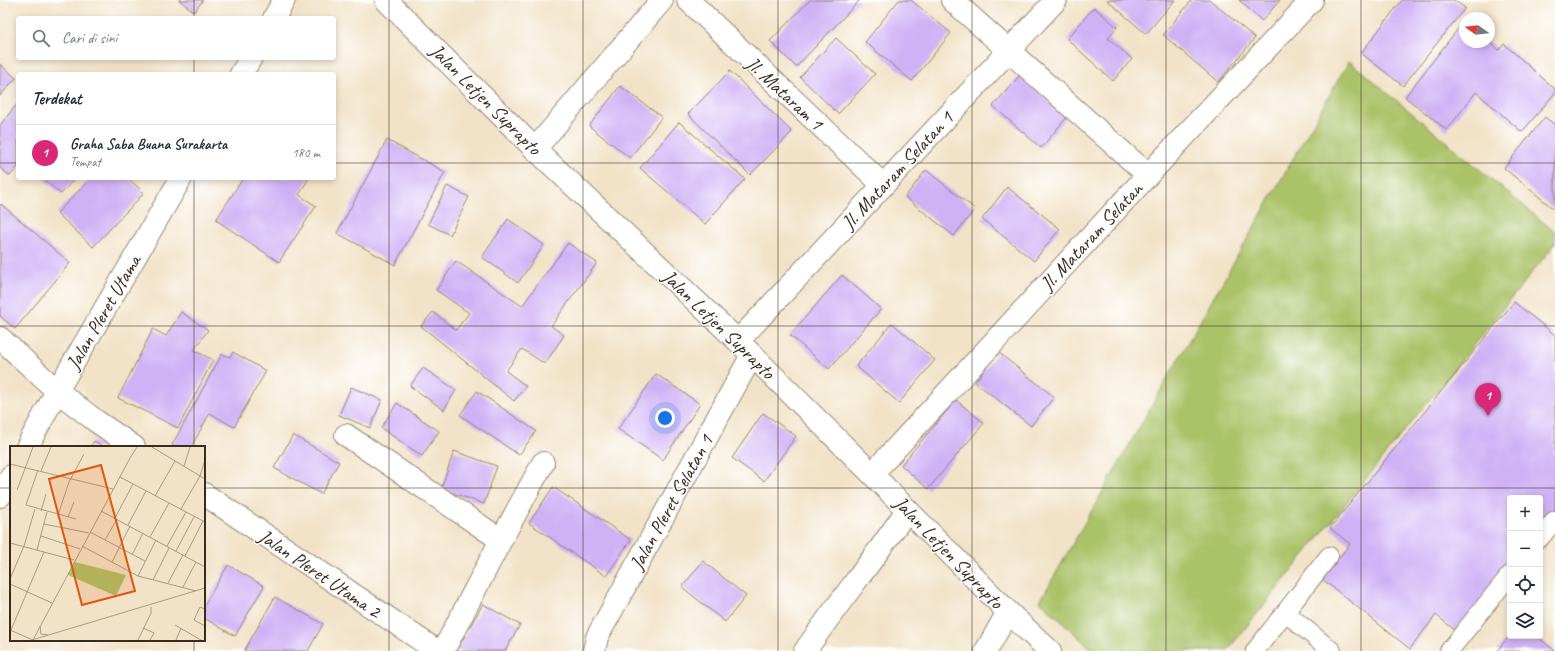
<!DOCTYPE html>
<html lang="id">
<meta charset="utf-8">
<style>
:root{--surface:#fff;--page:#f6f6f7;--text:#1f2937;--muted:#747a83;--line:#e0e1e3;--accent:#db2777}
body{margin:0;font-family:Caveat,sans-serif;background:var(--page);color:var(--text)}
.controls{position:absolute;right:12px;bottom:12px;display:grid;overflow:hidden;border-radius:4px;box-shadow:0 2px 6px #0003}
.controls button{width:36px;height:36px;display:grid;place-items:center;padding:0;border:0;border-bottom:1px solid var(--line);background:var(--surface);color:var(--text);font:20px sans-serif}
.compass{position:absolute;left:1459px;top:12px;width:36px;height:36px;border-radius:50%;background:var(--surface);box-shadow:0 2px 6px #0003;rotate:285deg}
.you{position:absolute;left:665px;top:418px;width:14px;height:14px;margin:-10px;border:3px solid #fff;border-radius:50%;background:#1a73e8;box-shadow:0 0 0 6px #1a73e833}
.badge{display:grid;place-items:center;width:26px;height:26px;border-radius:50%;background:var(--accent);color:#fff;font-size:13px;font-weight:700}
.pin{position:absolute;translate:-50% -33px;filter:drop-shadow(0 1px 2px #0008)}
.pin::after{content:'';position:absolute;top:21px;width:14px;height:12px;background:inherit;clip-path:polygon(0 0,100% 0,50% 100%)}
.list{margin:0;padding:0;list-style:none}
h2{display:flex;justify-content:space-between;align-items:center;height:52px;margin:0;padding:0 16px;font-size:17px}
h2 small{font-size:13px;font-weight:400;color:var(--muted)}
.list li{display:grid;grid-template-columns:26px 1fr auto;gap:12px;align-items:center;box-sizing:border-box;height:56px;padding:0 16px;border-top:1px solid var(--line)}
.list b{display:block;font-size:15px;white-space:nowrap}
.list p{margin:0;font-size:13px;white-space:nowrap;color:var(--muted)}
.list em{font-size:13px;font-style:normal;color:var(--muted)}
.icon{flex:none;width:22px;height:22px;fill:none;stroke:currentColor;stroke-width:2;stroke-linecap:round;stroke-linejoin:round}
.map{position:relative;flex:none;width:1555px;height:651px;overflow:hidden}
.search{position:absolute;background:var(--surface);box-shadow:0 2px 6px #0003;left:16px;top:16px;width:320px;height:44px;display:flex;align-items:center;gap:10px;box-sizing:border-box;padding:0 14px;border-radius:4px;color:var(--muted);font-size:15px}
.panel{position:absolute;background:var(--surface);box-shadow:0 2px 6px #0003;left:16px;top:72px;width:320px;height:108px;border-radius:4px}
.map>svg:first-child{display:block}
</style>
<div class="map">
<svg width="1555" height="651" viewBox="0 0 1555 651">
<rect width="100%" height="100%" fill="#fff"/>
<filter id="ink" filterUnits="userSpaceOnUse"><feTurbulence type="fractalNoise" baseFrequency=".025" numOctaves="2"/><feDisplacementMap in="SourceGraphic" scale="8" xChannelSelector="R" yChannelSelector="G"/><feConvolveMatrix kernelMatrix="1 2 1 2 8 2 1 2 1" color-interpolation-filters="sRGB"/></filter>
<filter id="wash" filterUnits="userSpaceOnUse"><feTurbulence type="fractalNoise" baseFrequency=".012" numOctaves="4" result="noise"/><feDisplacementMap in="SourceGraphic" scale="16" xChannelSelector="R" yChannelSelector="G"/><feGaussianBlur stdDeviation="0.9" result="paint"/><feColorMatrix in="noise" values="0 0 0 0 0 0 0 0 0 0 0 0 0 0 0 0 0 1.4 0 .05"/><feComposite in="paint" operator="in"/></filter>
<g filter="url(#wash)">
<rect width="100%" height="100%" fill="#f2e3c8"/>
<path fill="#aac267" stroke="#727642" d="M1349,61l206,171v12l-328,407h-134l-53,-50z"/>
<g id="blocks">
<path fill="#cfb1f5" d="M179,0h24l-9,12z
M810,0h50l-64,67 -26,-26z
M899,0h12l40,33 -39,48 -47,-39z
M1107,0h68l-29,34z
M1192,0h18l45,38 -37,44 -55,-47z
M1239,0h41l-18,21z
M1402,0h52l11,8 -62,78 -42,-33z
M1094,7l23,20 -9,11 24,21 -19,22 -46,-42z
M1464,21l1,1v20h25l9,8 5,-6 51,45v4l-33,39 -46,-40 -29,38 -42,-33z
M836,38l39,36 -37,40 -38,-37z
M0,64l16,14 -16,18z
M730,71l62,61 -42,43 -62,-61z
M1020,75l48,41 -27,32 -48,-42z
M620,86l42,31 -32,41 -41,-32z
M18,103v64l-8,9 -10,-8v-43z
M1545,117l10,8v85l-51,-42z
M679,122l66,57 -40,45 -65,-56z
M387,140l58,32 -50,93 -58,-32z
M926,170l49,39 -21,27 -49,-39z
M42,178h33l-14,16z
M91,178h37l16,15 -51,54 -36,-34z
M243,178h66l-10,17 17,11 -37,56 -63,-42z
M447,186l22,11 -19,38 -22,-11z
M1007,187l53,42 -26,32 -52,-42z
M1,204l69,59 -55,66 -15,-13v-110z
M508,219l36,26 -26,38 -36,-26z
M568,243l29,20 -46,63 13,9 -19,29 -23,-15 -16,22 20,15 -12,15 -93,-75 12,-14 23,18 13,-17 -33,-23 20,-29 66,45z
M842,275l39,34 -52,60 -39,-34z
M1514,302l41,33v176l-15,18v-31h-30v68l-53,66 -21,-17 -26,34 -88,-70 28,-35 -20,-16z
M181,312l27,18 -14,20 19,10 -35,68 -60,-30 35,-69 13,7z
M892,323l43,37 -36,43 -43,-37z
M233,352l33,19 -32,56 -24,-14 -19,34h-16l-3,-2 50,-91 8,3z
M998,352l56,45 -23,29 -56,-44z
M423,368l33,22 -12,20 -34,-24z
M656,374l44,30 -37,56 -45,-31z
M351,387l31,13 -12,28 -31,-13z
M477,391l59,40 -17,24 -59,-40z
M956,400l28,23 -56,66 -27,-24z
M397,403l42,28 -17,25 -41,-28z
M763,413l33,23 -32,45 -32,-23z
M293,435l46,27 -18,32 -47,-26z
M94,441l10,6h-14z
M454,451l43,15 -13,38 -43,-15z
M553,487l78,53 -25,36 -77,-53z
M703,561l43,35 -21,26 -43,-35z
M228,565l36,21 -29,50 -31,-18v-12z
M275,597l48,27 -15,27h-64z
M483,604l37,21 -15,26h-49z
M1509,636h28l18,15h-58z"/>
</g>
</g>
<g filter="url(#ink)">
<use href="#blocks" fill-opacity="0" stroke="#968673" stroke-width="1"/>
<g fill="none" stroke-linecap="round" stroke-linejoin="round">
<g stroke="#968673" stroke-width="20">
<path id="service" d="M1540,538l15,-18
M1286,613l46,38
M1255,651l74,-95
M1449,651l61,-76"/>
</g>
<g stroke="#968673" stroke-width="24">
<path id="minor" d="M688,0l195,185
M952,0l196,175
M535,149l127,-149
M0,338l57,53 39,30 38,26
M738,341l318,-341
M346,435l155,105
M872,474l276,-299 164,-175
M204,494l233,157
M443,651l58,-111 42,-77
M594,651l3,-14 155,-282
M805,651c33,-48 70,-93 102,-141"/>
</g>
<g stroke="#968673" stroke-width="24">
<path id="tertiary" d="M274,18l10,-18
M241,74l10,-16
M27,447l30,-56 124,-213
M0,496l11,-20
M986,651l22,-39"/>
</g>
<g stroke="#968673" stroke-width="24">
<path id="secondary" d="M386,0l149,149 203,192 134,133 136,138 42,39"/>
</g>
<use href="#service" stroke="#fff" stroke-width="18"/>
<use href="#minor" stroke="#fff" stroke-width="22"/>
<use href="#tertiary" stroke="#fff" stroke-width="22"/>
<use href="#secondary" stroke="#fff" stroke-width="22"/>
</g>
</g>
<path fill="none" stroke="#3b2a1e" stroke-width="1" stroke-opacity="0.55" d="M194,0v18M389,0v651M583,0v651M778,0v651M972,0v651M1166,0v651M1361,0v651M194,58v16M0,163h18M334,163h1221M194,178v269M0,326h1555M0,488h11M204,488h1351M194,640v11"/>
<g text-anchor="middle" stroke-width="3" stroke-linejoin="round" paint-order="stroke">
<g font-size="20" fill="#3b2a1e" stroke="#fff">
<text transform="translate(785 93) rotate(43)" y="7">Jl. Mataram 1</text>
<text transform="translate(486 99) rotate(45)" y="7">Jalan Letjen Suprapto</text>
<text transform="translate(897 170) rotate(-47)" y="7">Jl. Mataram Selatan 1</text>
<text transform="translate(1091 236) rotate(-47)" y="7">Jl. Mataram Selatan</text>
<text transform="translate(103 312) rotate(-60)" y="7">Jalan Pleret Utama</text>
<text transform="translate(719 324) rotate(44)" y="7">Jalan Letjen Suprapto</text>
<text transform="translate(671 502) rotate(-61)" y="7">Jalan Pleret Selatan 1</text>
<text transform="translate(949 552) rotate(46)" y="7">Jalan Letjen Suprapto</text>
<text transform="translate(320 573) rotate(34)" y="7">Jalan Pleret Utama 2</text>
</g>
</g>
<g transform="translate(10 446)">
<rect width="195" height="195" fill="#f2e3c8"/>
<path d="M65,116l51,13 -10,21 -48,-21z" fill="#aac267"/>
<path fill="none" stroke="#a99984" stroke-width="1" d="M142,1l53,32M120,12l7,-11M0,18l103,25M174,20l6,-19M28,24l-12,35 50,14M31,25l10,-24M110,31l85,45M7,44l16,-43M145,50l20,-35M171,63l19,-33 5,-16M31,65l5,-17M91,65l104,56M48,69l11,-33 15,-28M58,71l6,-15M105,72l18,-34M34,78l45,9M118,79l18,-34M80,86l55,29M31,90l39,13M140,91l19,-34M95,94l12,-21M0,97l64,17M72,100l56,30 58,15M157,100l19,-34M27,104l10,-38M166,105l18,-34M122,109l11,-22M175,110l18,-35M102,116l18,-36M128,130l18,-36M0,133l14,-33 11,-37M143,134l16,-32M158,137l15,-28M0,138l42,19M173,141l13,-25M195,163l-5,-2 -6,13 11,6M165,179l26,15M30,180l1,8 7,1M133,182l11,5 -4,7M0,184l23,10M1,184l33,-78M22,194l173,-52M23,194l97,-182M128,194l13,-27v-6M166,194l5,-12"/>
<path fill="#df570d" fill-opacity="0.15" stroke="#df570d" stroke-width="2" d="M91,19l34,126 -53,14 -33,-126z"/>
<rect width="195" height="195" fill="none" stroke="#3b2a1e" stroke-width="2"/>
</g>
</svg>
<div class="controls">
<button>+</button>
<button>−</button>
<button><svg class="icon" aria-label="locate" viewBox="0 0 24 24"><circle cx="12" cy="12" r="6"/><path d="M12 2v4M12 18v4M2 12h4M18 12h4"/></svg></button>
<button><svg class="icon" aria-label="layers" viewBox="0 0 24 24"><path d="M12 4l9 5-9 5-9-5zM3 14l9 5 9-5"/></svg></button>
</div>
<svg class="compass" viewBox="-18 -18 36 36"><path d="M0-13l5 13h-10z" fill="#e53935"/><path d="M0 13l5-13h-10z" fill="#747a83"/></svg>
<div class="you"></div>
<div class="pin badge" style="left:1488px;top:416px">1</div>
<div class="search"><svg class="icon" aria-label="search" viewBox="0 0 24 24"><circle cx="10" cy="10" r="6"/><path d="M15 15l6 6"/></svg>Cari di sini</div>
<section class="panel">
<h2>Terdekat<small></small></h2>
<ul class="list">
<li><span class="badge">1</span><div><b>Graha Saba Buana Surakarta</b><p>Tempat</p></div><em>180 m</em></li>
</ul>
</section>
</div>
